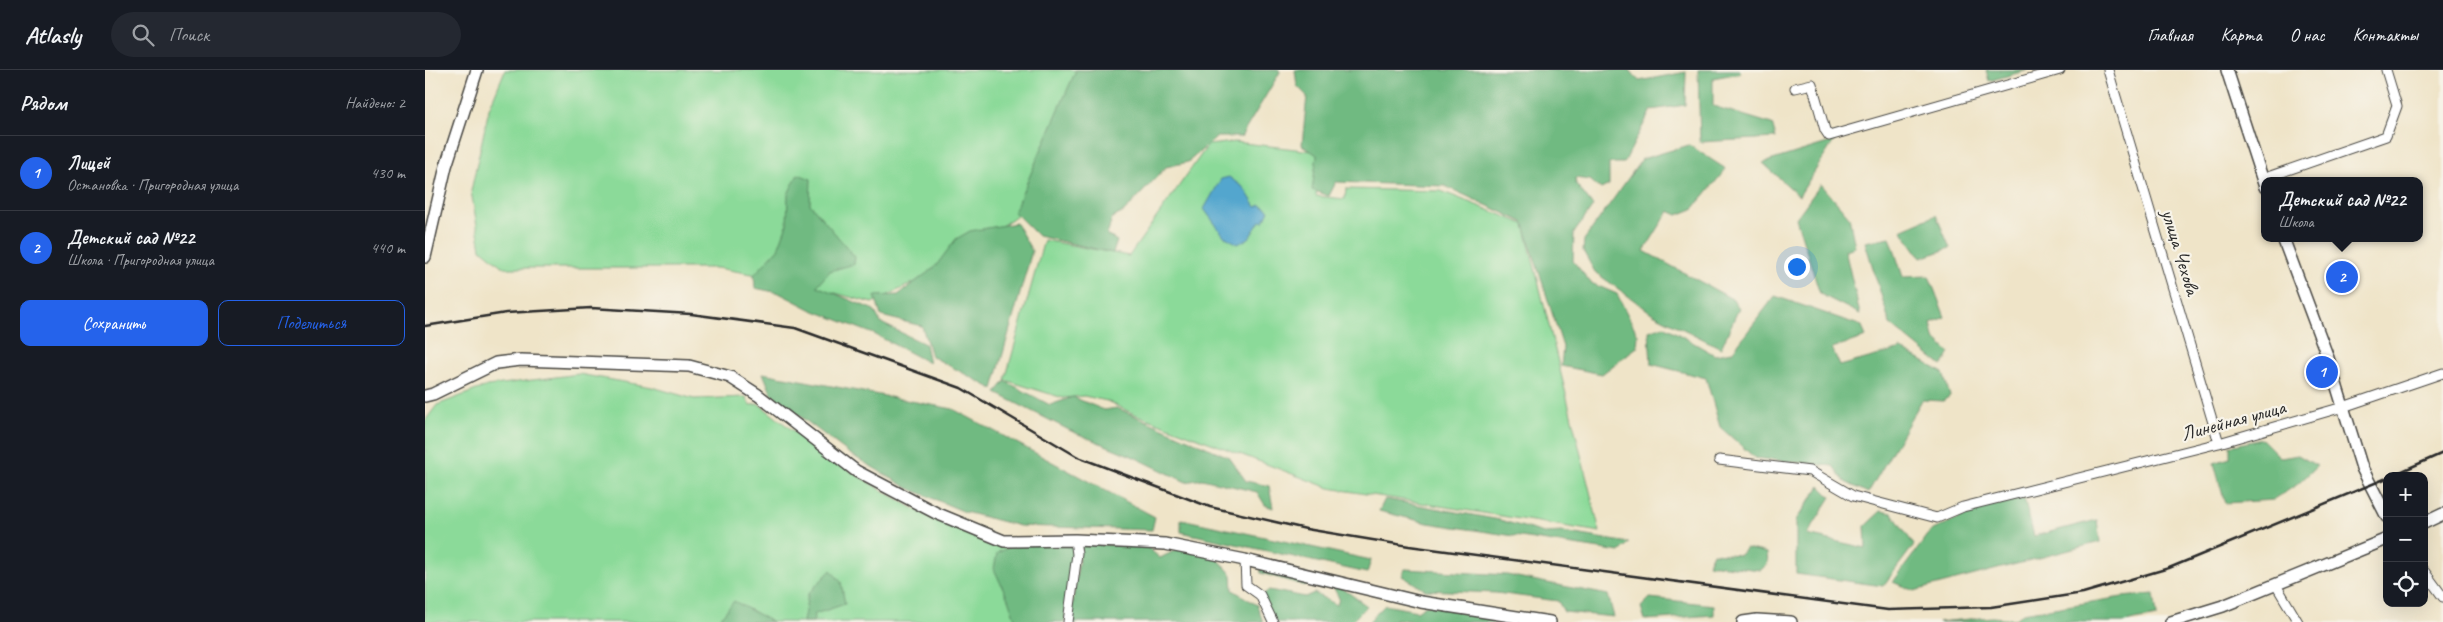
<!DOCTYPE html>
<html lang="ru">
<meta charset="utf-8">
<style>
:root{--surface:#171b24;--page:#242831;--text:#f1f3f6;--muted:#9ea1a6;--line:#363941;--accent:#2563eb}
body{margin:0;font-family:Caveat,sans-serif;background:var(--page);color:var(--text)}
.controls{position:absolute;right:15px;bottom:15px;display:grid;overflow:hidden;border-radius:10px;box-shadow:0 5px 20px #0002}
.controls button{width:45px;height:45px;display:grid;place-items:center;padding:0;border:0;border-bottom:1px solid var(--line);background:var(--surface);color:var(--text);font:25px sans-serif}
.you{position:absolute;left:1371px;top:196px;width:18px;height:18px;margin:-12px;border:4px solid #fff;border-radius:50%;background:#1a73e8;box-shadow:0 0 0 8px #1a73e833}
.badge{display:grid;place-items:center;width:32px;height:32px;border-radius:50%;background:var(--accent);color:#fff;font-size:16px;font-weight:700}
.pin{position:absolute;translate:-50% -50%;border:2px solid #fff;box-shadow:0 1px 5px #0006}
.popup{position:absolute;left:1836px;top:107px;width:162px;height:65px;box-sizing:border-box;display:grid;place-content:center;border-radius:10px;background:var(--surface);filter:drop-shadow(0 1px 4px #0005);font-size:16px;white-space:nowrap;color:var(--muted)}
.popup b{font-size:19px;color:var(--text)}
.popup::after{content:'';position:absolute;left:50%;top:100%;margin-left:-10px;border:10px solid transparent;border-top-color:var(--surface)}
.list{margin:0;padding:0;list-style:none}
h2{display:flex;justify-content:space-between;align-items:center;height:65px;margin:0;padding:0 20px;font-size:21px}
h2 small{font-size:16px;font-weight:400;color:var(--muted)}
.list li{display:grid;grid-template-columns:32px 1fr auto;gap:15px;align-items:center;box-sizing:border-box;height:75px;padding:0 20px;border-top:1px solid var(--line)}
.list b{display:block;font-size:19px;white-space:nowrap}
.list p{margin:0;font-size:16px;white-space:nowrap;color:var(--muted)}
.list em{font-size:16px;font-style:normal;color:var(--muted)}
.actions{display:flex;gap:10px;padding:15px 20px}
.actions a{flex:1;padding:11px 0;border:1px solid var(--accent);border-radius:10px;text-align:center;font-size:18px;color:var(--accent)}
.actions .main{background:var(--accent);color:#fff}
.icon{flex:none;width:28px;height:28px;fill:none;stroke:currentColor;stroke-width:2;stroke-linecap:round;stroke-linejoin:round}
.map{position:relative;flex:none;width:2018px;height:552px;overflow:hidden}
header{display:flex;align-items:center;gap:30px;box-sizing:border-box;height:70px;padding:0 25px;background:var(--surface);border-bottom:1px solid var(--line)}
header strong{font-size:24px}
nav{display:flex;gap:28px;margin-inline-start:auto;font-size:18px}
.search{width:350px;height:45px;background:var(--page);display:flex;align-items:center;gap:12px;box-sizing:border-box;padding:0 18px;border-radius:28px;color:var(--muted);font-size:19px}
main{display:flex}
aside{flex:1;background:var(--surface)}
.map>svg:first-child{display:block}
</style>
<header>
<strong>Atlasly</strong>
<div class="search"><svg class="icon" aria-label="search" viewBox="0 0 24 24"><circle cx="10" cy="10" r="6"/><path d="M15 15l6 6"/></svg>Поиск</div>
<nav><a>Главная</a><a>Карта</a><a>О нас</a><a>Контакты</a></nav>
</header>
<main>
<aside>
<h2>Рядом<small>Найдено: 2</small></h2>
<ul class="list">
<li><span class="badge">1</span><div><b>Лицей</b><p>Остановка · Пригородная улица</p></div><em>430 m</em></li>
<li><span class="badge">2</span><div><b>Детский сад №22</b><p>Школа · Пригородная улица</p></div><em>440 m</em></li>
</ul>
<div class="actions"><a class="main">Сохранить</a><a>Поделиться</a></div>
</aside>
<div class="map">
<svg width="2018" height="552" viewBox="0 0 2018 552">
<rect width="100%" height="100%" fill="#f7f3e8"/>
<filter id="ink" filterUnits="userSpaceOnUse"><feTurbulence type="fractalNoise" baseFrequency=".02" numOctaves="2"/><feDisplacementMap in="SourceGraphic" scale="10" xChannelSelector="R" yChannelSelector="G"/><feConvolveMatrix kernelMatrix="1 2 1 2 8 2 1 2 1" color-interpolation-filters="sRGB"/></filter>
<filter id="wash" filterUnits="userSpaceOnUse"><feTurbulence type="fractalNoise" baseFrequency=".0096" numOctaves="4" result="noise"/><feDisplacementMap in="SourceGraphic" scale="20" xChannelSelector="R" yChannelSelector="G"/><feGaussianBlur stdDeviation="1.12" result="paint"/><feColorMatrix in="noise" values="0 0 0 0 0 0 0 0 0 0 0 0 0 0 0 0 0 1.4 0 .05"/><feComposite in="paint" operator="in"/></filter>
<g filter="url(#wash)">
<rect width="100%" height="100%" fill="#efe4c8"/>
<path fill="#8bda99" stroke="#5b8262" d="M80,0h590l-74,143 -106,69 -43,21 -85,-23 -70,-12h-213l-23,-19 -10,-58 18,-82z
M810,72l86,10 -5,44 29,3 1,-10 95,2 83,33 76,308 -271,-44 -197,-75 -25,-12 -23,-5 -21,2 -58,-18 39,-140 85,16 79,-111z
M154,304l73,13 42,12 52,-2 4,8 9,-1c45,36 91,69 142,97 17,10 33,20 52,25l3,-3 19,8v5l38,15 9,71h-597v-201l12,-16 50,-19z"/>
<path fill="#70ba81" stroke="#4e7256" d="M651,0h203l1,2 -39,65h-24l-29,25 -22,5 -42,45 -12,6 -5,17 10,6 -4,12 -75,-17 -24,-24z
M870,0h335l9,11 47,-9 -1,33 -34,5 -27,53h-15v22l-8,4 -11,-9 -15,-2 1,6 17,22 -19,27 -1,28 18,22 26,11 21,41 -1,12 -35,27 -41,-8 2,-19 -40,-125 -78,-36 -109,-4 -7,14 -17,-6 5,-35 -15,-10 5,-49 -10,-10z
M1273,0h42v3l-27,5v28l59,18 4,14 -76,4z
M1561,0h42l-39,11z
M1409,71l-35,55 -36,-33z
M1264,75l37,24 -33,40 -15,6 -9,-4 -25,40 88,48 7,9 -18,40 -68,-34 -58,-42 -12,-21 1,-11 58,-81z
M373,104l13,5 -1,25 45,53 -1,7 -24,7 -13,15 57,24 7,13 44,21 4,19 -55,-29 -62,-24 -33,-17 -24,-5 -1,-13 24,-26 9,-25 1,-30z
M1396,114l28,33 6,30 -10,3 15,64 -40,-20 -24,-76z
M1511,145l14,33 -29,10 -20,-28z
M591,153l16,28 -39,138 -62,-33 -9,-30 -41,-10 -6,-20 23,-1 37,-28 21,-28 14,-8z
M1465,167l13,40 26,-1 16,41 -14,6 3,15 16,15 -8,13 -52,-42 -25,-82z
M1350,226l87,30 4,11 -34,11 8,18 61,-17 42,24 7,23 -7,5 -21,-1 -54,93 -23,-11 -12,-16 -78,-8 -35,-31 -14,-49 -55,-14 -2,-33 15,-5 51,29 17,-3z
M338,303l190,36 202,108 -3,13 -132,-4 -55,-14 -57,-24 -58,-34 -78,-59z
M580,311l45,24 23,-8 31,13 13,-2 112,49 17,24 23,5 4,22 -8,-3 -8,-13 -55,-13 -16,3 -52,-25 -63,-26 -75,-38z
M1837,369l19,19 17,-3 19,11 -19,18 -25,16 -48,3 -11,-40 16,-5v-12z
M1395,416l11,11 -24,38 59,13 -1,-22 16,-15 11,2 22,32 -31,41 -87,-12v-54z
M1599,428l10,38 63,-16 3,22 -186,49 -21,-9 38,-51 51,-24z
M960,429l115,21 44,13 19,-1 66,11 -9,9 -192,-29 -49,-12z
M756,449l190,41 -4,13 -186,-41z
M599,469l49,3c3,27 -8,53 -8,80h-49l-8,-23 -14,-30 3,-16z
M656,474l65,2 14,12 18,-9 29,4 13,8 12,14 1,15 24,15 6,17h-193z
M1321,478l21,5 1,10 -7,7 -53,-6 5,-11 27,2z
M835,496l50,13 -4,7 -45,-13z
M980,499l102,6 101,20 6,22 -50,-5 -6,-11 -62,-8 -71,-3 -23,-14z
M406,500l10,12 4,22 -30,10 -2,8h-10l5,-28z
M907,515l10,3 25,18 -16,16h-76l-15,-25 9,-7 36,7 9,-4 23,12 2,-7z
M1729,524l3,22 -33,6h-186l54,-5 23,2 8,-6 99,-16z
M1225,528l64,7v10l-69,5 -4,-13z
M309,531l38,21h-55z
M960,535l32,6 9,-6 115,17h-122l-24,-3 1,3h-28z"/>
<path fill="#52a6ce" stroke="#3e687c" d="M804,107l15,11 12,19 5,-2 8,5 -5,11h-4l-11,17 -11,6 -14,-8 -20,-27 17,-30z"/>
</g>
<g filter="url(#ink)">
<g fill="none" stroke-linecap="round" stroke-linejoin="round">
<g stroke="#484743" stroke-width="11">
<path id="minor" d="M1683,0l111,373
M1370,18l17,-4 13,46 4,6 231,-66
M1837,109l124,-43 11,-30 -11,-36
M1294,390l91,11 43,25 84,22 26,-11 256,-64 124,-36 100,-34
M820,490l1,25 14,10 13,27
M1999,501l19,26
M1851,515l22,37
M643,552l9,-68 -2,-14"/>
</g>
<g stroke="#484743" stroke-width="14">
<path id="major" d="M1802,0l38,117
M1858,168l45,120 34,110 25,49
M0,187l21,-91 31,-96
M0,326l8,-2 63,-31 25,-3 168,6 41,11 28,18 98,76 80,42 68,28 71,-1 90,4 80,16 176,42 129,20
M1999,453l19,-9
M1318,552l14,-2 34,2
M1746,552l52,-16 164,-67"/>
</g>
<use href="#minor" stroke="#fff" stroke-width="9"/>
<use href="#major" stroke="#fff" stroke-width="11"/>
<path stroke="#2b2b2b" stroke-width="2.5" d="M0,256l81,-13 85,-5 100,6 104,14 166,60 117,69 132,50 96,22 103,17 479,64 103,-3 92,-14 86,-25 218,-90
M1966,406l52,-23"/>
</g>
</g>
<g text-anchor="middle" stroke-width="4.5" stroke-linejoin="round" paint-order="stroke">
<g font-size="20" fill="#2b2b2b" stroke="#f7f3e8">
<text transform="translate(1756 182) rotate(73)" y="7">улица Чехова</text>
<text transform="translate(1808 350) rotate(-15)" y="7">Линейная улица</text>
</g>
</g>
</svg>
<div class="controls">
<button>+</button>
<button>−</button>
<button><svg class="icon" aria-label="locate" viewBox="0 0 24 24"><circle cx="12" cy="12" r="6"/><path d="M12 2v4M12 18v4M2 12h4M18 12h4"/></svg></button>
</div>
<div class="you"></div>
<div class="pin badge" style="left:1897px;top:302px">1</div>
<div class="pin badge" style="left:1917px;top:207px">2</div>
<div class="popup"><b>Детский сад №22</b>Школа</div>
</div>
</main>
